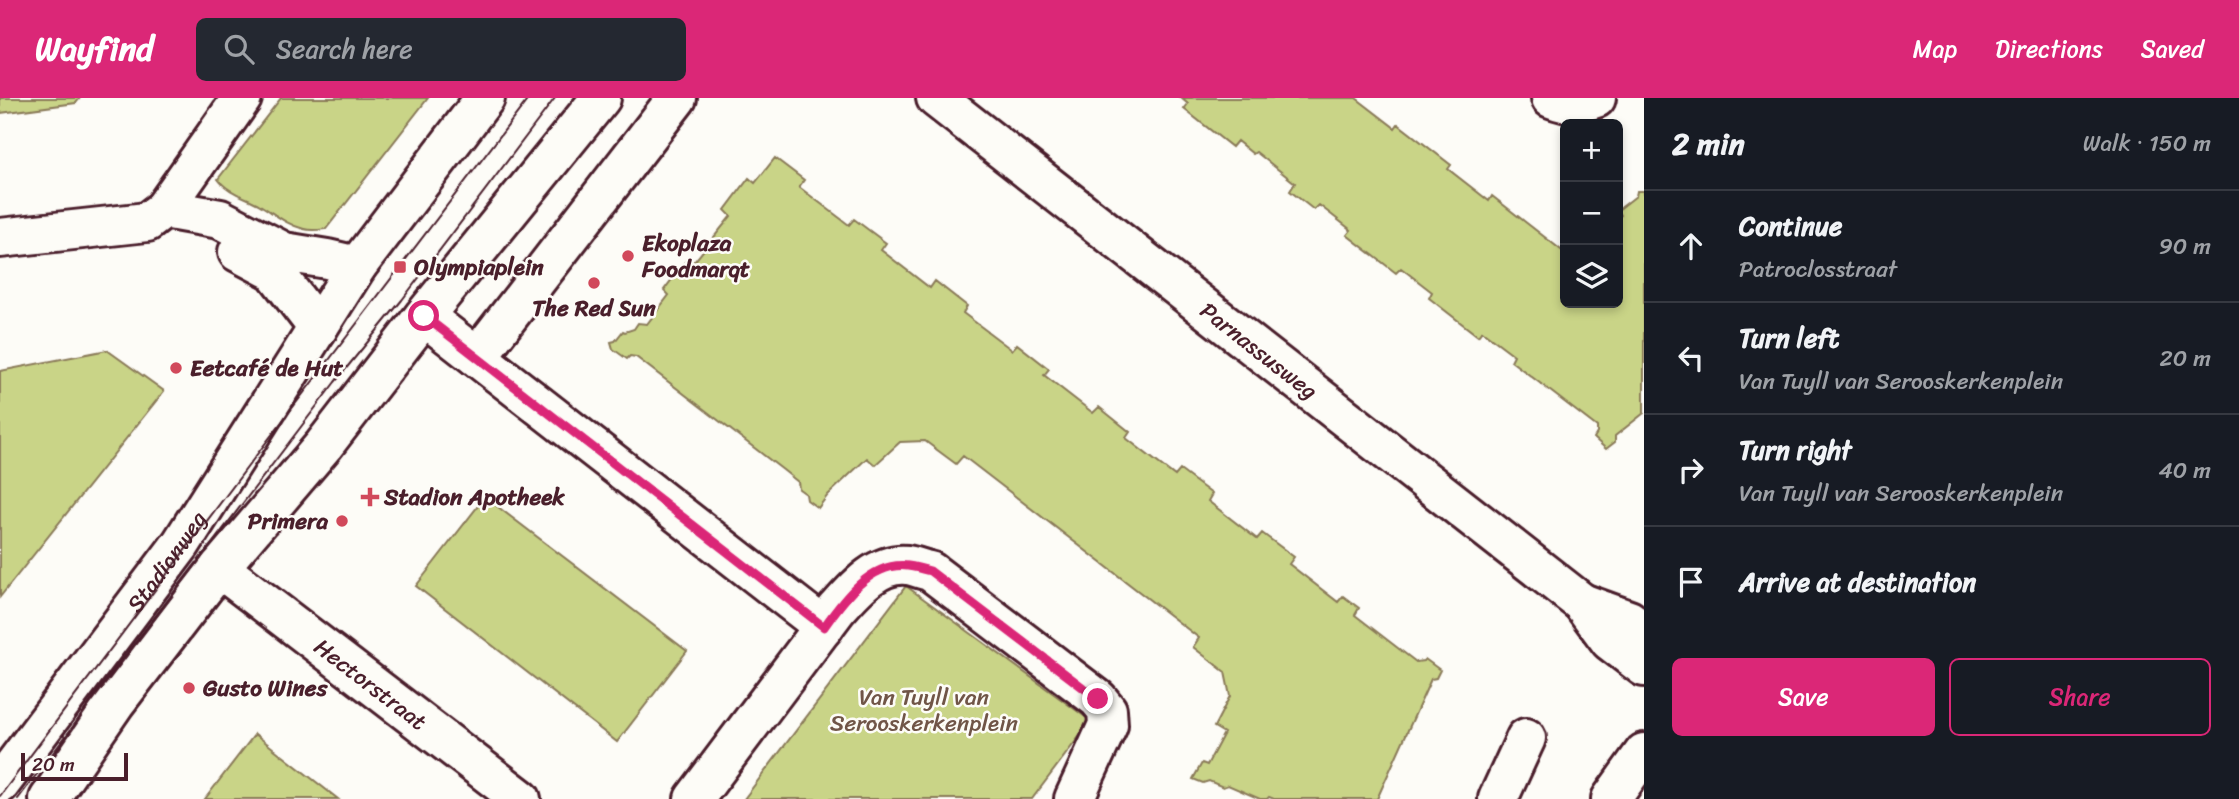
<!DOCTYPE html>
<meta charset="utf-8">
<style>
:root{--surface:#171b24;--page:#242831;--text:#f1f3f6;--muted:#9ea1a6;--line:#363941;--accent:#db2777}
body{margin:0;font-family:Sriracha,sans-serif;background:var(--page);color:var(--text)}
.controls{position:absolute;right:21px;top:21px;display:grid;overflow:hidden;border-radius:10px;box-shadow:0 4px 10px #0003}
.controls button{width:63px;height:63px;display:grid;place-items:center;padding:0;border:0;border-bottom:2px solid var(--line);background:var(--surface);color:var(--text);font:35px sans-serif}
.scale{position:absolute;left:21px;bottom:18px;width:107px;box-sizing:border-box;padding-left:7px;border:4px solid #4a1f2b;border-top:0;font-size:19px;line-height:24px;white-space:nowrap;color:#4a1f2b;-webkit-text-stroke:5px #fdfcf7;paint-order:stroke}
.stop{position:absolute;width:21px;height:21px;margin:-16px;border:5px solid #db2777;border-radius:50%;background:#fff}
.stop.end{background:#db2777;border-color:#fff;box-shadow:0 2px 7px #0008}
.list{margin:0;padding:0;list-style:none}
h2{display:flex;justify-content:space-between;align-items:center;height:91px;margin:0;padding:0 28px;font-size:30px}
h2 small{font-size:23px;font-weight:400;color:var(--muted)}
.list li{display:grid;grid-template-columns:46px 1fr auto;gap:21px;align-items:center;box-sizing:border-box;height:112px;padding:0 28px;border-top:2px solid var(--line)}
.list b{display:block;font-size:26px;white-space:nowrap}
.list p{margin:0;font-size:23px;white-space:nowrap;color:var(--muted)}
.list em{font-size:23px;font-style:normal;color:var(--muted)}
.actions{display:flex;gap:14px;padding:21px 28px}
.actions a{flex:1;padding:16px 0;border:2px solid var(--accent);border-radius:10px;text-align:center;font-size:24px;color:var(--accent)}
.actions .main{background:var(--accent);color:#fff}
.icon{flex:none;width:38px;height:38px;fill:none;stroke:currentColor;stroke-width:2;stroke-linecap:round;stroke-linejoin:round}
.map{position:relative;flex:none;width:1644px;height:701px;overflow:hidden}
header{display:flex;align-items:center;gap:42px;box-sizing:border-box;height:98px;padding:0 35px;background:var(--accent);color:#fff}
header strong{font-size:33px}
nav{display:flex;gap:38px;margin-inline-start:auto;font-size:24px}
.search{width:490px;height:63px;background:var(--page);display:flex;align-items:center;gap:18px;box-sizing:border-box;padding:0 24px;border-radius:10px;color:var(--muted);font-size:26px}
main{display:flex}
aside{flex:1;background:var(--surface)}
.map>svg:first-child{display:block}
</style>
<header>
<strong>Wayfind</strong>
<div class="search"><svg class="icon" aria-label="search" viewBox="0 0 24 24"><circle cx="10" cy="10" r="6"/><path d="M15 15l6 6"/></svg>Search here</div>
<nav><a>Map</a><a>Directions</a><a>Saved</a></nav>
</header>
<main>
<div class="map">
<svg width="1644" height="701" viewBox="0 0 1644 701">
<rect width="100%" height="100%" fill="#fdfcf7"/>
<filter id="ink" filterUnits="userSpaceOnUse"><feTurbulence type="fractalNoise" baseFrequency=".0143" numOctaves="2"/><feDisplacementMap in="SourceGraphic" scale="14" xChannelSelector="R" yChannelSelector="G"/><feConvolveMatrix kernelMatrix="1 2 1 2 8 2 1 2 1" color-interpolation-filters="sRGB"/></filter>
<g filter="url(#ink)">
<path fill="#c9d487" stroke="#8a7a59" stroke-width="2" d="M0,0h80l-4,5 -76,10z
M281,0h147l-102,131c-8,1 -15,2 -22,0 -17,-4 -29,-15 -44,-24 -13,-8 -32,-12 -42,-26z
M1181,0h175l39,30 3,-4 53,41 -3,4 41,32 3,-5 73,57v50h53v-85l3,-3 -3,-5 18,-14 1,-5h7v222l-29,23v6l-9,7 -12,-11 3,-5v-6l-86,-66 3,-6 -32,-24 -4,5 -49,-38 3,-6 -31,-24 -5,5 -49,-38 4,-5 -32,-25 -5,5 -24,-19 5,-8 -39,-31 -3,2 -16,-13 -5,6 -48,-38 4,-5z
M775,60l29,22 -5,7 50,38 5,-6 32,24 -5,7 49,38 5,-7 32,25 -4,7 49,37 5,-6 32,25 -5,6 49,38 6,-6 31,25 -4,6 49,38 5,-6 32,24 -4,7 49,38 5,-6 32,24 -5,7 49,38 5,-6 16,12 -4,7 61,47 7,-1 2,-2 15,11 -4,8 -5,1 -54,120h-103l-5,-2 -2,2h-7l-32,-14 -5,2 -14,-6 -6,2 -10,-4 9,-16 5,2 17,-32 -10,-6 16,-31 -5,-24 -32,-25 6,-9 -236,-182 -7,8 -31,-23 -25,1 -25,23 -8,-7 -39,37 -10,13 -11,-8 -1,-6 -7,-5 -1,-7 -15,-12 -147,-113 -6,-1 -3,3 -14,-10 -2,-7 4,-1 8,-10 2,1 9,-3 4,-6 9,1 22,-29 -5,-5 24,-32 6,4 37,-46 -6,-6 24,-32 6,5z
M107,252l57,41 -164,206v-226z
M485,399l202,154 -70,91 -201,-156z
M906,488l185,135 -59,78h-288z
M255,636l83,65h-133z"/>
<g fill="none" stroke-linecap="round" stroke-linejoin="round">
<g stroke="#4a1f2b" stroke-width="44">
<g id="minor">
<path d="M1551,0c18,7 26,7 45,0"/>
<path d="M164,111l78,-111"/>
<path d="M424,218l400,311"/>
<path d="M477,259l200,-259"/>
<path id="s1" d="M219,470l302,231"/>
<path d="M694,701l143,-190c18,-20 40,-47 70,-44 8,1 16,5 23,6l168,128 9,11 1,15 -34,74"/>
<path d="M1498,701l28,-61"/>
<path d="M1611,701l33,-46"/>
</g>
</g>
<g stroke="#4a1f2b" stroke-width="44">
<path id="tertiary" d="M147,124l17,-13 56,10 64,33 43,7 30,7
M0,140l147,-16
M238,154l36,19 44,57"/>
</g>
<g stroke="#4a1f2b" stroke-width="44">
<g id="secondary">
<path id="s2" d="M936,0l646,505 28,38 34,26"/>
<path d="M1582,505l47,17 15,11"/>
<path id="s3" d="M0,686l181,-240 176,-278 128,-168"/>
<path d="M49,701l66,-96 104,-135 105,-123 100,-129 177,-218"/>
</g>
</g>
<use href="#minor" stroke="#fdfcf7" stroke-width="38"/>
<use href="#tertiary" stroke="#fdfcf7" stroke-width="38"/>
<use href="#secondary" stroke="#fdfcf7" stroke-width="38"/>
<path stroke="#4a1f2b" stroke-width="2" d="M0,698l261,-347 268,-351
M18,701l317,-417 67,-82 153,-202"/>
</g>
</g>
<g fill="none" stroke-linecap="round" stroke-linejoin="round" filter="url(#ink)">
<path stroke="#db2777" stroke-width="9" d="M424,218l400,311c19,-27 47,-66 84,-61 7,1 15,3 22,5l168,128"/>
</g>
<g fill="#d1495b" stroke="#fdfcf7" stroke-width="2.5">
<circle cx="628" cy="158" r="7"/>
<rect x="393" y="162" width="14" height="14" rx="3.5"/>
<circle cx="594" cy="185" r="7"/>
<circle cx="176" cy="270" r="7"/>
<path d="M366.5 388.5h7v7h7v7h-7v7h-7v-7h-7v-7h7z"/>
<circle cx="342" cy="423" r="7"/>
<circle cx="189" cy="590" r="7"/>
</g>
<g text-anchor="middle" stroke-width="5" stroke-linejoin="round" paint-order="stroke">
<g font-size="23" font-weight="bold" fill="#4a1f2b" stroke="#fdfcf7" text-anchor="start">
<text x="642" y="153">Ekoplaza<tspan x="642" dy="26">Foodmarqt</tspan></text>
<text x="414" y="177">Olympiaplein</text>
<text x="594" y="218" text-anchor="middle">The Red Sun</text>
<text x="190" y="278">Eetcafé de Hut</text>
<text x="384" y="407">Stadion Apotheek</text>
<text x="328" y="431" text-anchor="end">Primera</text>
<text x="203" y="598">Gusto Wines</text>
</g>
<g font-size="23" fill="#4a1f2b" stroke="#fdfcf7">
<text dy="8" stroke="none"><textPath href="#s2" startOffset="410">Parnassusweg</textPath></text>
<text dy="8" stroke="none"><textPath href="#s3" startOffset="278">Stadionweg</textPath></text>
<text dy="8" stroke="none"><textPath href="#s1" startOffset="191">Hectorstraat</textPath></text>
</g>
<g font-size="23" fill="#705547" stroke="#fdfcf7">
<text x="924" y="607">Van Tuyll van<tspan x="924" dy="26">Serooskerkenplein</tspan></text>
</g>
</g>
</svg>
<div class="controls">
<button>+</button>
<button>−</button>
<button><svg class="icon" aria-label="layers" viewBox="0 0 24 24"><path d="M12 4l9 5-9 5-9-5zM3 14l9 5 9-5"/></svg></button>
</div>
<div class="scale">20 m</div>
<div class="stop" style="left:424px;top:218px"></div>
<div class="stop end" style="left:1098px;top:601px"></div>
</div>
<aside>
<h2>2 min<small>Walk · 150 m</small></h2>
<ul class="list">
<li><svg class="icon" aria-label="ahead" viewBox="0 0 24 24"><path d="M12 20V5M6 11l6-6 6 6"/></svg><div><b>Continue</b><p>Patroclosstraat</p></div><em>90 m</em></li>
<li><svg class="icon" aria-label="left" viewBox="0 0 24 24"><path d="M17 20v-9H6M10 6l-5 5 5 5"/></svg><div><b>Turn left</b><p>Van Tuyll van Serooskerkenplein</p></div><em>20 m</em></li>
<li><svg class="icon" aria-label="right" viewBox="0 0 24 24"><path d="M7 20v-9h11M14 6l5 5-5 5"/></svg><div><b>Turn right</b><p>Van Tuyll van Serooskerkenplein</p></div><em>40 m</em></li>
<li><svg class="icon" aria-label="arrive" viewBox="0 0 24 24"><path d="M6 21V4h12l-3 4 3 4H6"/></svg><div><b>Arrive at destination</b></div></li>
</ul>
<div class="actions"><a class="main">Save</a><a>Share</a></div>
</aside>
</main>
